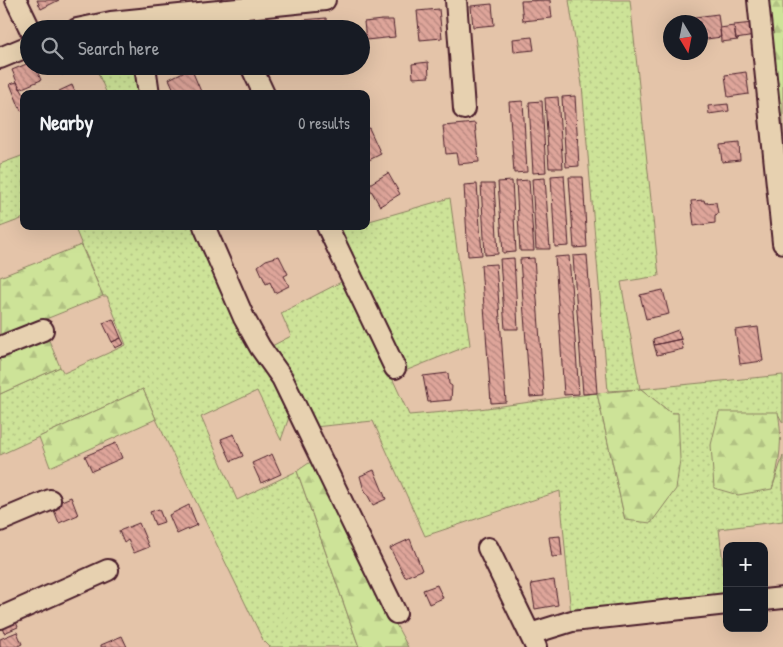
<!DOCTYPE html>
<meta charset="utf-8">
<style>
:root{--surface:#171b24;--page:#242831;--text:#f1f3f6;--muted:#9ea1a6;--line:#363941}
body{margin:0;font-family:"Patrick Hand",sans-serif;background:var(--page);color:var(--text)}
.controls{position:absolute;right:15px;bottom:15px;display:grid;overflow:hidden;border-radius:10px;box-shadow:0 5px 20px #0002}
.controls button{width:45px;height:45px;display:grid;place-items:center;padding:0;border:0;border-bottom:1px solid var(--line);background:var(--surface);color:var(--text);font:25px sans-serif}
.compass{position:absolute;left:663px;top:15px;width:45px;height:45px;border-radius:50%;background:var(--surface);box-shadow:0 5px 20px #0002;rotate:170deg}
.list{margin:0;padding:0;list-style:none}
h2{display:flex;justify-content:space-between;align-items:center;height:65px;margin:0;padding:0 20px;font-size:21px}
h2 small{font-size:16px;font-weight:400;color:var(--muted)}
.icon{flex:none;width:28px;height:28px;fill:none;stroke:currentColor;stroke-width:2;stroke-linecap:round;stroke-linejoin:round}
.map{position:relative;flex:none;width:783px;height:647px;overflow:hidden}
.search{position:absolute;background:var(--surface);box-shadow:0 5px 20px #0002;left:20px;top:20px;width:350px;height:55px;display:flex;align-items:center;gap:12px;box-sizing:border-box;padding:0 18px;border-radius:28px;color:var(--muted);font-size:19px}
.panel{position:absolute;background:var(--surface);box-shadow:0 5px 20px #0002;left:20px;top:90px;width:350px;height:140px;border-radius:10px}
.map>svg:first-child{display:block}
</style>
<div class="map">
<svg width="783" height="647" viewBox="0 0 783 647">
<defs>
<pattern id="grass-dots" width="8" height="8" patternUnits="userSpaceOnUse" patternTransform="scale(1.25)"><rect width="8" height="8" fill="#cde398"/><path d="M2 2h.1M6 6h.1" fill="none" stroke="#b2c283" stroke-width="1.8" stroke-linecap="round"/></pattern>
<pattern id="forest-firs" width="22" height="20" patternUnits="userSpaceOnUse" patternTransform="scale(1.25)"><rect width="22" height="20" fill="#cde398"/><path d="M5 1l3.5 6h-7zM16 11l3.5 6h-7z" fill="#b2c283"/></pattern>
<pattern id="building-back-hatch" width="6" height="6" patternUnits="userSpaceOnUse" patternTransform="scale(1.25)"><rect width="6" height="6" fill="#dea59a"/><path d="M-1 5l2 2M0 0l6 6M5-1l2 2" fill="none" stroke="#b6867e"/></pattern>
</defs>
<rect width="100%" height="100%" fill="#e4c4a9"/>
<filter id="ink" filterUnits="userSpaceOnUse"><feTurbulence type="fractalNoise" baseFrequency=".02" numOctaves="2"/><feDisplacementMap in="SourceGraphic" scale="10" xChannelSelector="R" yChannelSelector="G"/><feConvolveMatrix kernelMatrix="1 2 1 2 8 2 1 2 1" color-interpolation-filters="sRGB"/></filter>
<g filter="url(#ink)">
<path fill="url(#grass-dots)" stroke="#8c8162" d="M569,0h61l29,276 -38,6 19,107 143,-14v48l-6,-11 -5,77 11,-33v65l-64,8 8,69 -156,17 -11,-124 -135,45 -52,-115 -59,6 -44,-80 21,-11 -10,-23 66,-34 62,136 70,-6 118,-16 28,127 53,-107h-7l-30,-24 -33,2 -26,-306z
M95,66h42l5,28h-35z
M24,155v63l-24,9v-63z
M450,198l20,147 -65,26 -67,-140 15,-5h13v-4z
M74,226h125l57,129 22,38 11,24 -8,23 -24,-49 -56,26 36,83 60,-29 62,176h-89l-7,-7 -107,-221 -13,-30 -143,66v-61l60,-27 4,6 62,-28 -19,-49h-4z"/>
<path fill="url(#forest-firs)" stroke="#8c8162" d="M763,0h20v171z
M81,245l22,51 -62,25 19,46 -60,27v-117z
M143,389l13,30 -106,48 -11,-30z
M641,389l30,24h7l2,47 -4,29 -25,34 -26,-3 -28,-127z
M719,412h59c5,26 2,52 -6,77l-34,6 -24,-7 -3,-43z
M315,459l46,100 47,88h-49l-62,-176z"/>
<path fill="url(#building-back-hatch)" stroke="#4a1f2b" d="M37,0h22l-18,9z
M550,0l2,18 -29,3 -2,-20z
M492,4l2,21 -21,2 -2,-21z
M439,9l3,29 -22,2 -3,-29z
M718,14l3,23 -21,3v-18h-4l-1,-5z
M326,18l1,11h-23l-1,-9z
M382,20h11l2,17 -29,3 -2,-18z
M753,23l2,13 -19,3 -2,-14z
M734,26l2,13 2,1 -17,2 -1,-14z
M532,37l2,13 -20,2 -1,-13z
M428,62l1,15 -16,1 -1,-14z
M29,63v3h6l6,14 -21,9 -8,-19z
M58,66h24l-20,9z
M191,68l11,26h-26l-7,-15z
M746,72l3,22 -21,3 -3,-22z
M17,82l7,13v15l-3,1 -11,-27z
M72,85l4,9h-15l-2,-3z
M575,96l4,70 -13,1 -4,-70z
M558,97l5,71h-14l-4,-70z
M523,101l4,71 -13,1 -5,-71z
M542,101l4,71 -13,1 -4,-71z
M728,104l1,7 -20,3 -1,-8z
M475,123l4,39 -21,2 -2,-11 -10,1 -3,-28z
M369,128l12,26 -12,6 -3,-1v-30z
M739,143l1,17 -18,2 -2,-17z
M388,173l12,21 -20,12 -12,-21z
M564,175l5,71 -14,1 -4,-71z
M569,177h14l4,70 -13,1z
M545,178l5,71h-14l-4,-70z
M529,180l5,71h-14l-4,-70z
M512,181l4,71 -13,1 -5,-71z
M477,184l5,71 -14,1 -4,-71z
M481,184h13l4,70 -13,1z
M704,200l1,3 11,-1 2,12 -3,1v8l-21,3 -3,-25z
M587,255l10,138 -14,1 -10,-138z
M279,256l9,18 -4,2 5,10 -14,7 -5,-11 -4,2 -8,-18 8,-6z
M569,256l10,138 -15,1 -9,-138z
M514,258l4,71h-13l-5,-70z
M534,258l10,138 -14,1 -10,-138z
M496,264l10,138 -15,1 -10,-138z
M663,290l6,24 -23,5 -6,-24z
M113,319l8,19 -9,4 -9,-19z
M758,327l5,34 -23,3 -5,-34z
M678,330l3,9 -27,6 -1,-6z
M121,338l3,6 -9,4 -3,-6z
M681,339l2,10 -26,6 -3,-10z
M448,373l1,11 3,2 -1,14 -23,2 -5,-26z
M234,434l9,22 -12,5 -10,-22z
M116,443l6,15 -30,13 -7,-15z
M272,454l9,20 -20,9 -9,-20z
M374,470l12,29 -13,6 -10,-18 -3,-11z
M71,497l7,18 -19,8 -7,-18z
M189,505l8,20 -20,9 -8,-19z
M159,509l5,13 -9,3 -5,-13z
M139,523l10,24 -15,6 -6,-13 -4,3 -5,-12z
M560,536l2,20 -10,1 -3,-20z
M410,539l12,31 -17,7 -15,-29z
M554,580l4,25 -23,4 -4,-25z
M437,585l6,13 -14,6 -6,-14z
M14,617l4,10 -14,6 -4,-10z
M17,632l5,12 -6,3h-16v-8z
M122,636l5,11h-26v-2z"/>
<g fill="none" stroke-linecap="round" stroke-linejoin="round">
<g stroke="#4a1f2b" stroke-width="24">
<path id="minor" d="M16,0l14,29
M456,0l8,109
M758,0l25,243
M225,10l9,19
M77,29l34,-7 214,-22
M0,58l29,-12
M145,66l4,28
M251,66l13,28
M204,226l40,92 16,29 22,31 114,235
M327,226l68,142
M0,347l43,-17
M0,521l50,-21
M488,548l48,99
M764,600l19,-2
M0,618l108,-48
M530,634l42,-13 155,-17"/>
</g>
<use href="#minor" stroke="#e7d1b0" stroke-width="20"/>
</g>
</g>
</svg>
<div class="controls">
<button>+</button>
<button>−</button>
</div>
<svg class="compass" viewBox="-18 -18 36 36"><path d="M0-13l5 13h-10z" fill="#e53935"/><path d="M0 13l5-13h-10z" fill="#9ea1a6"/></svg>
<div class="search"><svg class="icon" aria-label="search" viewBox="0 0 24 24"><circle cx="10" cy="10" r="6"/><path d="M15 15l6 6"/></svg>Search here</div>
<section class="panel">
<h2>Nearby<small>0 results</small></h2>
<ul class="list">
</ul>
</section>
</div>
